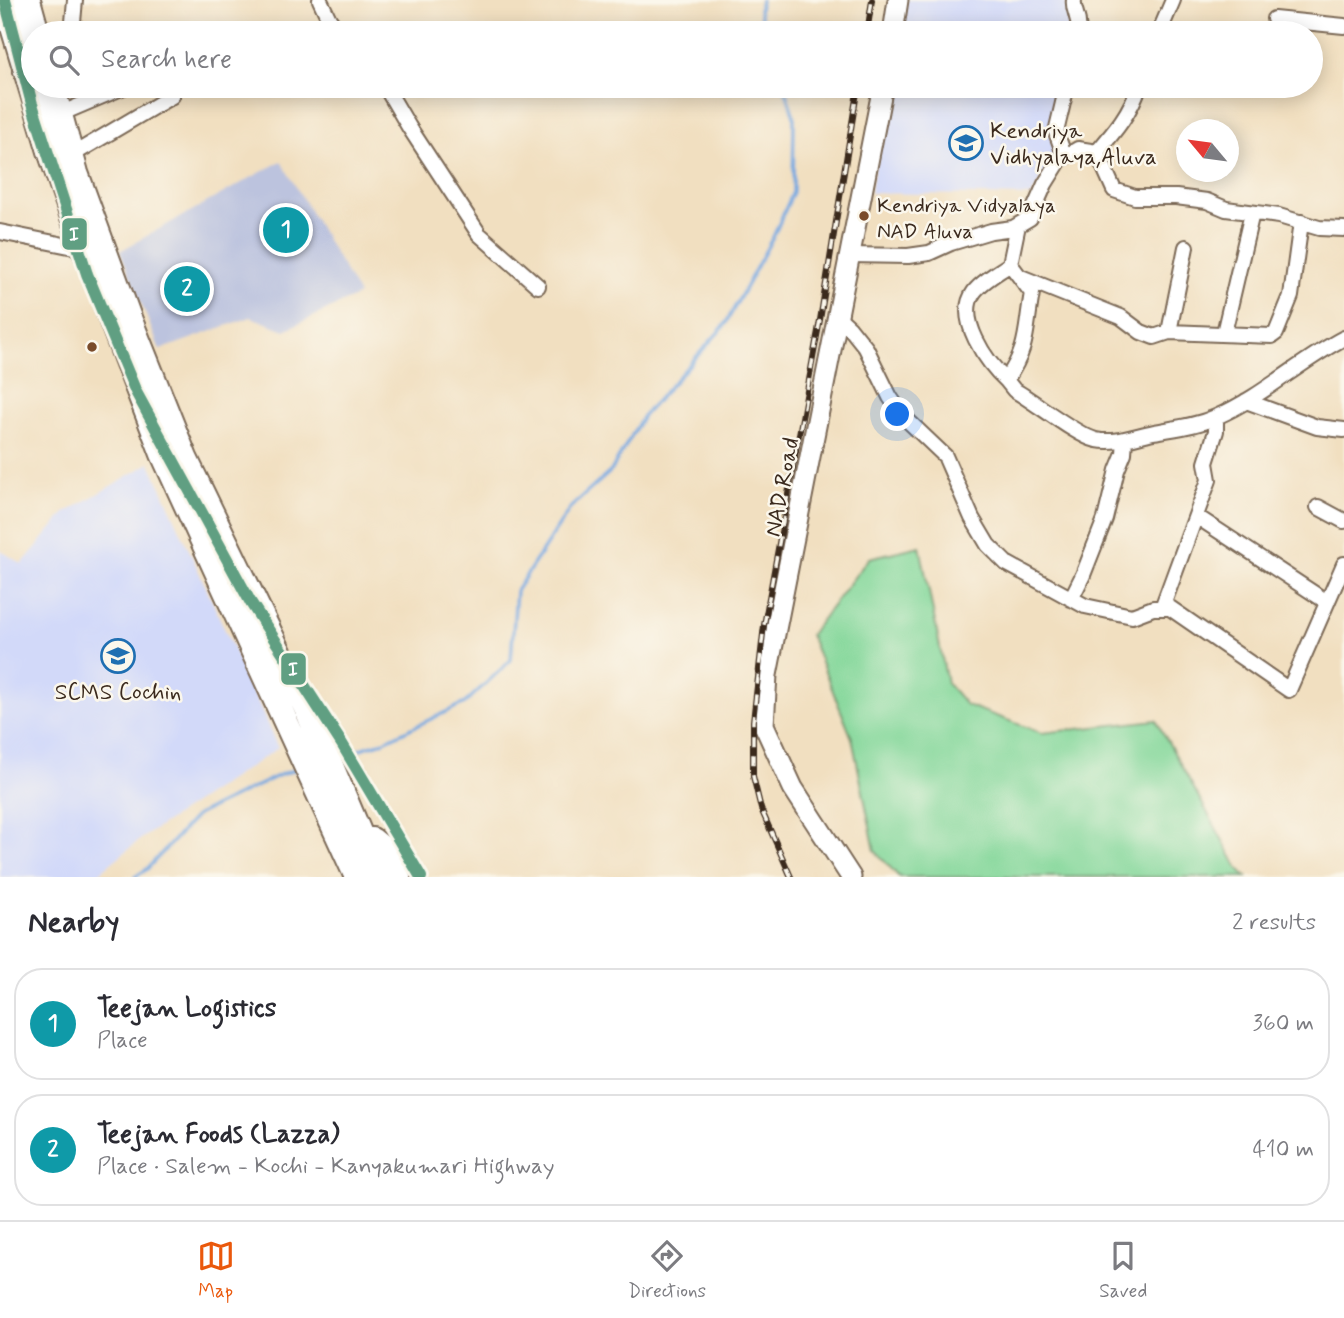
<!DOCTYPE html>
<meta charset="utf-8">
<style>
:root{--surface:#fff;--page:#f7f7f7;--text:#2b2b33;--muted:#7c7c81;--line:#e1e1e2;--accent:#ea580c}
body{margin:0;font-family:Mynerve,sans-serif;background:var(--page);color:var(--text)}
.compass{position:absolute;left:1176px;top:119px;width:63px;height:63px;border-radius:50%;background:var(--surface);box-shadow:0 4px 18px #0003;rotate:299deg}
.you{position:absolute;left:898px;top:415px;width:24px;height:24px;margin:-18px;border:5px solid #fff;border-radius:50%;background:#1a73e8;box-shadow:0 0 0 10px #1a73e833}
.badge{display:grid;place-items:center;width:46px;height:46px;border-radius:50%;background:var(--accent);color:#fff;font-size:23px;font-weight:700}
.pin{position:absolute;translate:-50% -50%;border:4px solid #fff;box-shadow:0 2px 7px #0006}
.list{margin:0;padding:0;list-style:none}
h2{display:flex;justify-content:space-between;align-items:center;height:91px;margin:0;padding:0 28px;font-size:30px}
h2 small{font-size:23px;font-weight:400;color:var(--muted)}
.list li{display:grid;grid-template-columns:46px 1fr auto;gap:21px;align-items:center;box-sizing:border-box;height:112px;margin:0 14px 14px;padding:0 14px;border:2px solid var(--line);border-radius:28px}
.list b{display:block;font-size:26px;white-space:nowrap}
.list p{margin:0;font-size:23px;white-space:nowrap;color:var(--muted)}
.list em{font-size:23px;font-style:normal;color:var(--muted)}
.icon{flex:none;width:38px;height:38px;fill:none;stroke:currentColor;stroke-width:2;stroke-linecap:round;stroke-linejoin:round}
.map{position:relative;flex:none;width:1344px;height:877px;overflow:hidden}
.search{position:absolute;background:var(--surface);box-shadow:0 4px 18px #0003;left:21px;right:21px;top:21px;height:77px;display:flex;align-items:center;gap:18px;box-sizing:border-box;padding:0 24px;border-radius:38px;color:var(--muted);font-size:26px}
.sheet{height:343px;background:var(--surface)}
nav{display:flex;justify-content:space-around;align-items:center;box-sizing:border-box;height:98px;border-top:2px solid var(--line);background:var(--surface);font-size:19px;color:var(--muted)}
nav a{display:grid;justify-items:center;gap:4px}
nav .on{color:var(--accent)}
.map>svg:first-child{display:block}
</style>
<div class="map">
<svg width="1344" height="877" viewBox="0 0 1344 877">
<rect width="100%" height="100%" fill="#fbf7ec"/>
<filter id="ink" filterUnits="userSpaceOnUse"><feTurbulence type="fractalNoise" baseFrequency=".0143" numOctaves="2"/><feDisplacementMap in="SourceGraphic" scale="14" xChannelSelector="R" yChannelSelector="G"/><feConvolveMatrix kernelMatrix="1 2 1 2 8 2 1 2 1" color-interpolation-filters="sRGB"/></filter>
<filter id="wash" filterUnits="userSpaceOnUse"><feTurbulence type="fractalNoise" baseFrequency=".00686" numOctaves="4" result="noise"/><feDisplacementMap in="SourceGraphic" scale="28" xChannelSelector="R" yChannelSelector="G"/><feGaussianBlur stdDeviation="1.57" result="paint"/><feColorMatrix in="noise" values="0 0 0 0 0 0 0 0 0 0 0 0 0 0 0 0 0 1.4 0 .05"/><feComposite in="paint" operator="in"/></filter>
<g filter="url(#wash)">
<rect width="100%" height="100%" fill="#f1dfc0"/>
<path fill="#d2d9f9" d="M906,0h160l7,22 -3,11h-170z
M890,86h168l-9,45 7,24 -25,41 -161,-3z
M150,463l128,285 -136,90 -48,39h-94v-327l22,14 43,-51z"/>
<path fill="#bcc3de" d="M281,161l78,134 -74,35 -34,-13 -91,33 -40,-99z"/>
<path fill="#83d79a" stroke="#5f805c" stroke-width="2" d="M920,546l27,137 19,22 76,28 114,-13 82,148 9,9h-348l-24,-26 -23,-113 -42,-103 59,-77z"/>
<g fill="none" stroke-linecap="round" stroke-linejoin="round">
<path stroke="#73a6df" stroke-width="3.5" d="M761,0l-2,10 5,23
M337,756l43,-13 85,-40 46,-43 5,-69 55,-84 40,-36 32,-55 82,-91 49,-90 19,-43 1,-76 -10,-30
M135,877l12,-8 50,-54 85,-41 15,-5"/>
</g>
</g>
<g filter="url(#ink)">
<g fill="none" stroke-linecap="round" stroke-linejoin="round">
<g stroke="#7b6957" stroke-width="18">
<path id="street" d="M320,0l9,19 10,14
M1074,0c-2,11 7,17 4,33
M1274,19l70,7
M72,33l3,-33
M1159,33l14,-33
M385,86l24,41 70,107 59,52
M60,114l66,-28
M1097,152c18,-21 34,-40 42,-66
M72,155l100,-59
M1065,157l-9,-25 11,-46
M0,232l84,17
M850,255l58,1 21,-3 22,-10 40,-12 22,-3 17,-10 15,-34 15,-24 18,-11 19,3 17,38 21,7h41l31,4 19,8 53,7 40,12 25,1
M1010,264c-11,8 -28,17 -36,28 -19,26 13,71 32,88 23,-33 19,-49 26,-87l-22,-29 8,-39
M1021,277l100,40 20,15 13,5 15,-5 103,4 4,-3 15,-37 10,-74
M838,317l12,11 16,20 24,49 13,19 42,40 27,62 16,27 18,18 79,43 47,10 21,-8h17l119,82 55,-126
M1169,332l17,-85
M1224,333l28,-120
M1006,380l8,10c20,11 63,46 82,50 21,4 38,-4 58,-8 21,-4 42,-6 62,-15 46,-20 84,-56 128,-79
M1246,401l71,26 27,3
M1318,507l26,14
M1196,516l131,86
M1071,599l12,-24 22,-56 12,-49 7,-17 1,-13
M1162,608l47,-128 -3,-17 10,-32v-13"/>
</g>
<g stroke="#7b6957" stroke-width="23">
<path id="secondary" d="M893,33l5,-33
M851,877l-58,-89 -29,-63 3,-50 116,-589"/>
</g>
<g stroke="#7b6957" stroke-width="28">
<path id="highway" d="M5,0l45,151 34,98 79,205 194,423
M28,0l9,33
M52,86l24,87 53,145 56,140 124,256 69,163
M372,840l12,10 14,27"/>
</g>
<use href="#street" stroke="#fff" stroke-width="14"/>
<use href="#secondary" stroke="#fff" stroke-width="19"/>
<use href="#highway" stroke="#fff" stroke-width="24"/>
<g stroke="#3b2a1e" stroke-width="6">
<path id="rail" d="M867,33l5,-33
M791,877l-30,-68 -8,-33v-55l11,-96 56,-305 38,-234"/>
</g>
<use href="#rail" stroke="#fbf7ec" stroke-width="3.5" stroke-dasharray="10" stroke-linecap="butt"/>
<g stroke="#fbf7ec" stroke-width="18">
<path id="metro-1" d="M5,0l27,104 55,170 49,118 115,211 91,141 79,133"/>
</g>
<use href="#metro-1" stroke="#609f82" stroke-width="12"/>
</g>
</g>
<defs>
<g id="school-ring" transform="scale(1.75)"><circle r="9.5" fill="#fbf7ec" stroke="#1f6fb2" stroke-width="1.5"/><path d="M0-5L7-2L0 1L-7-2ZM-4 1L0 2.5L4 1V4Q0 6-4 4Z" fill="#1f6fb2"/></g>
<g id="university-ring" transform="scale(1.75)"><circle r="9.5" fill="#fbf7ec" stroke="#1f6fb2" stroke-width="1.5"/><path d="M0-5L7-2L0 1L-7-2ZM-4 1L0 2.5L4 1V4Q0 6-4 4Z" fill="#1f6fb2"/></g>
</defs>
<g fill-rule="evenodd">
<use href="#school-ring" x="966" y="143"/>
<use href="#university-ring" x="118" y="656"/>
</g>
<g fill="#7a4b2a" stroke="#fbf7ec" stroke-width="2.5">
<circle cx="864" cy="216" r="6"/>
<circle cx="92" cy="347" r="6"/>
</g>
<g text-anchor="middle" stroke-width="5" stroke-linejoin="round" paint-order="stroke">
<g font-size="21" fill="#3b2a1e" stroke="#fbf7ec" text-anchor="start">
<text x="877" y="212">Kendriya Vidyalaya<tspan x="877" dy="26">NAD Aluva</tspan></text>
</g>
<g font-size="23" fill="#3b2a1e" stroke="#fbf7ec" text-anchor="start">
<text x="990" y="138">Kendriya<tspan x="990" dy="26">Vidhyalaya,Aluva</tspan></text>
<text x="118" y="699" text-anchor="middle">SCMS Cochin</text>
</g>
<g font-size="23" fill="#3b2a1e" stroke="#fbf7ec">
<text transform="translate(781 487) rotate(-79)" y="8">NAD Road</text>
</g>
</g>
<g stroke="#fbf7ec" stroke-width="2.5">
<rect x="61" y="217" width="27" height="34" rx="7" fill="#609f82"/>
<rect x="280" y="652" width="27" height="34" rx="7" fill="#609f82"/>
</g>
<g font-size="19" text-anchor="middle" font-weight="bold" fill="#fff">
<text x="74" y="241">I</text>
<text x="293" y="676">I</text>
</g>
</svg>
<svg class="compass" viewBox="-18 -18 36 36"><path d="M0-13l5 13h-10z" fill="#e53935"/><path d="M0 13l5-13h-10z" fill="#7c7c81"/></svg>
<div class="you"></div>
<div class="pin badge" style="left:286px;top:230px;background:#0f9aa8">1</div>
<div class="pin badge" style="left:187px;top:289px;background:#0f9aa8">2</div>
<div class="search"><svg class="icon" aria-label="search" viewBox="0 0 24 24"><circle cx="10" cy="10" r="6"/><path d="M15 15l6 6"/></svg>Search here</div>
</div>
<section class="sheet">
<h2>Nearby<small>2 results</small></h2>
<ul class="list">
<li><span class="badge" style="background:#0f9aa8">1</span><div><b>Teejan Logistics</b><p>Place</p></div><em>360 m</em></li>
<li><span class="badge" style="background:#0f9aa8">2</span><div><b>Teejan Foods (Lazza)</b><p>Place · Salem - Kochi - Kanyakumari Highway</p></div><em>410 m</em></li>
</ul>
</section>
<nav>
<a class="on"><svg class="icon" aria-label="map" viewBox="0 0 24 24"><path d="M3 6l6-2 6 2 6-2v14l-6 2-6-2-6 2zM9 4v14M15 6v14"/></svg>Map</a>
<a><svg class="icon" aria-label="directions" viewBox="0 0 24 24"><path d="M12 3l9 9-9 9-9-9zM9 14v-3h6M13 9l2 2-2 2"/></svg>Directions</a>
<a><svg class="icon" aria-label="saved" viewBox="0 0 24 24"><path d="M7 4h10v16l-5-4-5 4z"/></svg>Saved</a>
</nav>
